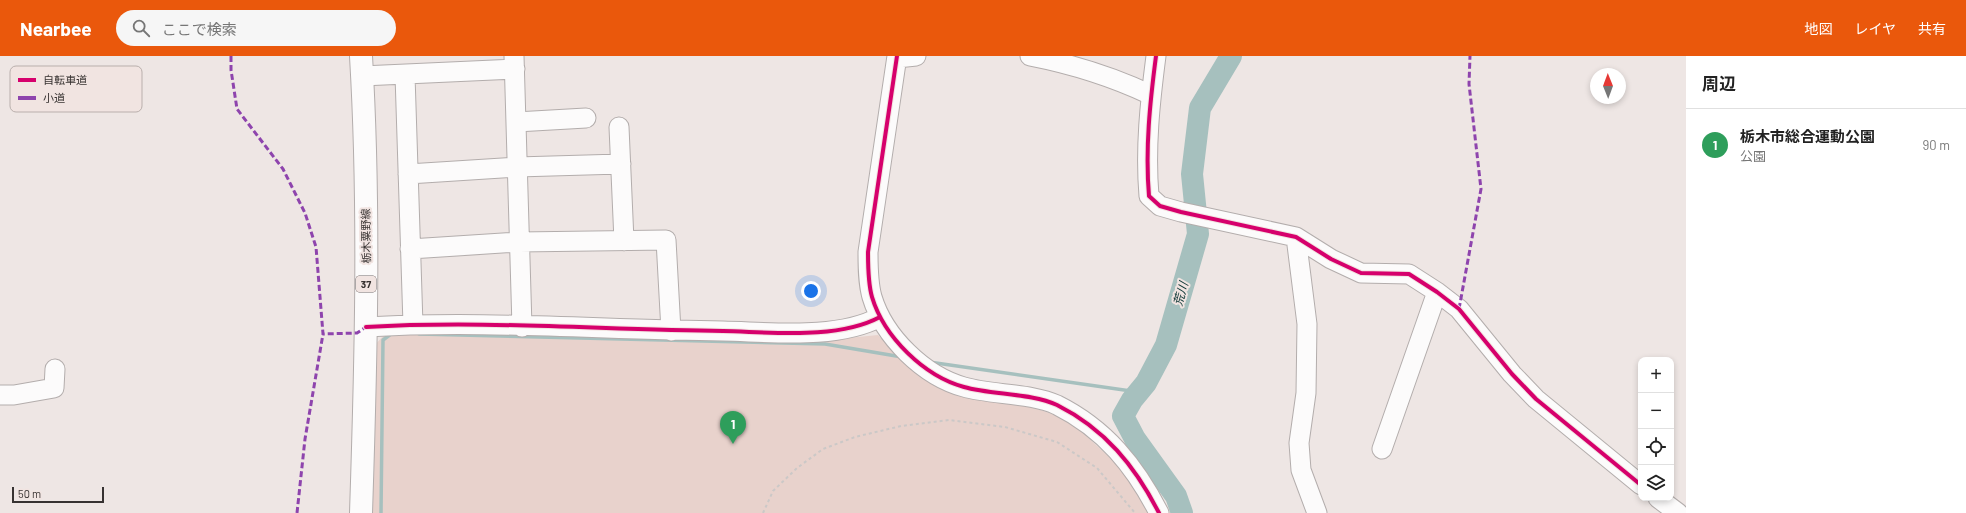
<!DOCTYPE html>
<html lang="ja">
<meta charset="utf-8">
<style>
:root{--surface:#fff;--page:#f6f6f6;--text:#222;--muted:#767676;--line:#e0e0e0;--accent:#ea580c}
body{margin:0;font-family:Barlow,"Noto Sans JP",sans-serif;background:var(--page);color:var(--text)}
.controls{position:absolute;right:12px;bottom:12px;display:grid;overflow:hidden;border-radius:8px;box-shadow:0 2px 6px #0003}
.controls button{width:36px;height:36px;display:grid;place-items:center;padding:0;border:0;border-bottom:1px solid var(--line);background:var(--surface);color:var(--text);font:20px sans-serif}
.compass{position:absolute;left:1590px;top:12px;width:36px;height:36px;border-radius:50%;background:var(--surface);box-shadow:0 2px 6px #0003;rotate:359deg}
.scale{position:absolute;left:12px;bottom:10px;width:92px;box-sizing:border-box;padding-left:4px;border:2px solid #373231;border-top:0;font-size:11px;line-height:14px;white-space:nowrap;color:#373231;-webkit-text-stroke:3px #f1e4e1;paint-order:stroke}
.you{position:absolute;left:811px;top:235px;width:14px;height:14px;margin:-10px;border:3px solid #fff;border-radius:50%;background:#1a73e8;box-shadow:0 0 0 6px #1a73e833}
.badge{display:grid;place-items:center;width:26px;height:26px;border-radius:50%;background:var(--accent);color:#fff;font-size:13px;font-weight:700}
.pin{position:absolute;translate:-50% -33px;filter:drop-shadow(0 1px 2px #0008)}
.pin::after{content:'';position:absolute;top:21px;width:14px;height:12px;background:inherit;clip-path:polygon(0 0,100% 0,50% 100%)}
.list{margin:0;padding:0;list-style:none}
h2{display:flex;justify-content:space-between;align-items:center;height:52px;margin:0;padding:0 16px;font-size:17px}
h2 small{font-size:13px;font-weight:400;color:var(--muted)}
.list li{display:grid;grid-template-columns:26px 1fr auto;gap:12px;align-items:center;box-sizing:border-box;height:72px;padding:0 16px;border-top:1px solid var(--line)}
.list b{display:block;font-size:15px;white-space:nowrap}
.list p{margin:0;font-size:13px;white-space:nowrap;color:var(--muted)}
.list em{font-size:13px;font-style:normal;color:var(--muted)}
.icon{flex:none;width:22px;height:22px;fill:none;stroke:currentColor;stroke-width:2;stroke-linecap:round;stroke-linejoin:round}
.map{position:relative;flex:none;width:1686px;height:457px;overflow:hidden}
header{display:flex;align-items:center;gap:24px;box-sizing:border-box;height:56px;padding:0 20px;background:var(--accent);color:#fff}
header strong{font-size:19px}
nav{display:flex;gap:22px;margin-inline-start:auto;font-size:14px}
.search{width:280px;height:36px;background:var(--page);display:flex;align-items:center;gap:10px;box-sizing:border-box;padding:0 14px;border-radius:22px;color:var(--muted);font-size:15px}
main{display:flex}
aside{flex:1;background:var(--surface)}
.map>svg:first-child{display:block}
</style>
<header>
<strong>Nearbee</strong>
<div class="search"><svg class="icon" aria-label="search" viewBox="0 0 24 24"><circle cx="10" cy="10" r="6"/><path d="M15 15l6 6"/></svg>ここで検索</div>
<nav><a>地図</a><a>レイヤ</a><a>共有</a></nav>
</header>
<main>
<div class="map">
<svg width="1686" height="457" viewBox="0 0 1686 457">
<rect width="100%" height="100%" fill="#eee6e4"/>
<path fill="#e8d2cc" d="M395,274l433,10 50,-5 31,32 22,16 45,13 53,10 40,14 52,48 28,45h-778l3,-167 10,-11z"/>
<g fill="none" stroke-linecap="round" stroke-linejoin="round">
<path stroke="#a6c0be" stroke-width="3.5" d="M419,278l406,10 77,13
M929,306l209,30
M381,457l2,-173 8,-6"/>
<path stroke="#a6c0be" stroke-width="22" d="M1182,457l-6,-17 -41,-57 -12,-23 9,-16 14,-17 20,-38 32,-111 -6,-60 8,-66 31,-52"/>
<g stroke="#b3adac" stroke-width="21">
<path id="minor" d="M514,0l8,271
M897,0l-29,196c0,15 0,31 4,45 12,40 52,79 92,90 28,8 67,6 93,18 48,24 78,61 102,108
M1030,0c41,8 83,21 121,39
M1156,0c-6,46 -11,93 -7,140l11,10 21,6 115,25 35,22 30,14 48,1 28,18 22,17 53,65 24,25 105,86
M897,2l19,-2
M405,19l8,250
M362,20l153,-7
M516,66l70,-4
M619,71l5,114
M408,118l109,-7 104,-3
M1296,181l11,87 -1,69 -7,50 2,27 16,43
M410,193l109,-7 147,-2 5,91
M366,271c119,-7 238,3 357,4 48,1 114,9 157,-14
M0,339h14l40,-7 1,-19
M1382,393l55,-157
M1658,442l20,15"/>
</g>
<g stroke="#b3adac" stroke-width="24">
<path id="major" d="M361,0c9,152 5,305 0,457"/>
</g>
<path stroke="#cbc8c7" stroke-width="2" stroke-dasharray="3 3" stroke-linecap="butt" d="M763,457l10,-22 24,-23 26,-19 32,-12 46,-11 48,-6 56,7 52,15 40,26 38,45"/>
<use href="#minor" stroke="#fcfbfb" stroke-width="19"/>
<use href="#major" stroke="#fcfbfb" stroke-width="22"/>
<path stroke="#8e44ad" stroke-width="3" stroke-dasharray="6 3" stroke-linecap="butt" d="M231,0v14l6,39 46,60 22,44 11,34 7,87 34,-1 9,-6
M1459,253l22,-120 -12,-105 1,-28
M297,457l8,-74 18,-105"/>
<g stroke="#f1e4e1" stroke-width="6">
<path id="cycleway" d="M897,0l-29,196c0,15 0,31 4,45 12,40 52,79 92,90 28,8 67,6 93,18 48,24 78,61 102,108
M1156,0c-6,46 -11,93 -7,140l11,10 21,6 115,25 35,22 30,14 48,1 28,18 22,17 53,65 24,25 105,86
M366,271c119,-7 238,3 357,4 48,1 114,9 157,-14"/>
</g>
<use href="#cycleway" stroke="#d6006c" stroke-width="4"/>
</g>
<g text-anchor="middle" stroke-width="4" stroke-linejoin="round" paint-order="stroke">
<rect fill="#f1e4e1" stroke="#6f6766" stroke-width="1" x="356" y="220" width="20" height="16" rx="3"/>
<g font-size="10" font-weight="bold" fill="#373231">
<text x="366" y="232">37</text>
</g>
<g font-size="11" fill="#373231" stroke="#f1e4e1">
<text transform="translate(366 180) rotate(-91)" y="4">栃木粟野線</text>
</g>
<g font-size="12" font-style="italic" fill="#0b3534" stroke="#f1e4e1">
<text transform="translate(1181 238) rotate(-74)" y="4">荒川</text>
</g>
</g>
<rect x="10" y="10" width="132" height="46" rx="6" fill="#f1e4e1" stroke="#b9afac" stroke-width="1"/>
<rect x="18" y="22" width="18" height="4" fill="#d6006c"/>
<rect x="18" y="40" width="18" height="4" fill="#8e44ad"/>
<g font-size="11" fill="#373231">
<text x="43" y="28">自転車道</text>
<text x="43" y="46">小道</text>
</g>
</svg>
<div class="controls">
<button>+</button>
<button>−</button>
<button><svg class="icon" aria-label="locate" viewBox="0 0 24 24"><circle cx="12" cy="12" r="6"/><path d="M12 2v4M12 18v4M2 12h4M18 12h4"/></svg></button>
<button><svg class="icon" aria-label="layers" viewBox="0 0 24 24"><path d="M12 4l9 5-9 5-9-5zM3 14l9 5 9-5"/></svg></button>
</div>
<svg class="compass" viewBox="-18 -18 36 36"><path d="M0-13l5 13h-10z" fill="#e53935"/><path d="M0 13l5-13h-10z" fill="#767676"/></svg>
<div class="scale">50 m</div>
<div class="you"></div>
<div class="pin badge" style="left:733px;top:388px;background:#2e9e5b">1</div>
</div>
<aside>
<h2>周辺<small></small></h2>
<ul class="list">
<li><span class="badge" style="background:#2e9e5b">1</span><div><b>栃木市総合運動公園</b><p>公園</p></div><em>90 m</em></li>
</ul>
</aside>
</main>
